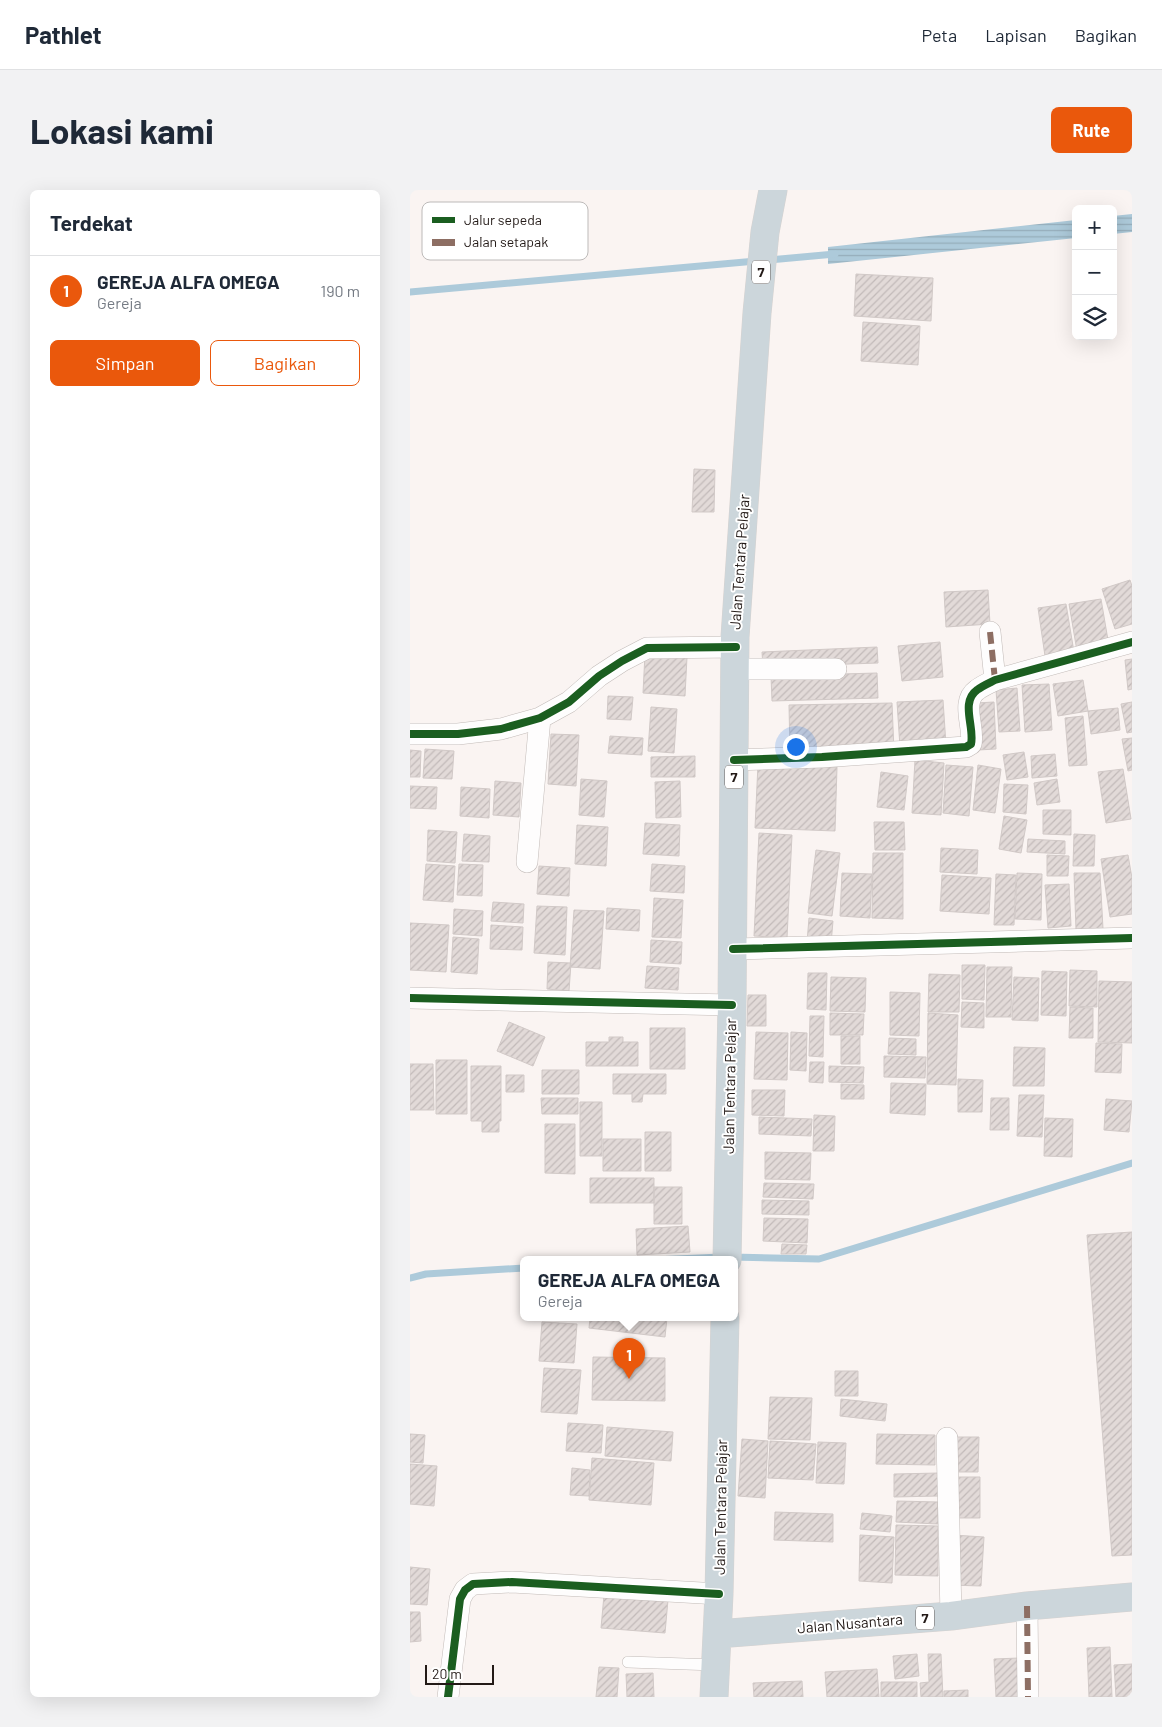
<!DOCTYPE html>
<html lang="id">
<meta charset="utf-8">
<style>
:root{--surface:#fff;--page:#f2f2f3;--text:#1f2937;--muted:#747a83;--line:#e0e1e3;--accent:#ea580c}
body{margin:0;font-family:Barlow,sans-serif;background:var(--page);color:var(--text)}
.controls{position:absolute;right:15px;top:15px;display:grid;overflow:hidden;border-radius:8px;box-shadow:0 5px 20px #0002}
.controls button{width:45px;height:45px;display:grid;place-items:center;padding:0;border:0;border-bottom:1px solid var(--line);background:var(--surface);color:var(--text);font:25px sans-serif}
.scale{position:absolute;left:15px;bottom:12px;width:69px;box-sizing:border-box;padding-left:5px;border:2px solid #231a17;border-top:0;font-size:14px;line-height:18px;white-space:nowrap;color:#231a17;-webkit-text-stroke:4px #fff;paint-order:stroke}
.you{position:absolute;left:385px;top:556px;width:18px;height:18px;margin:-12px;border:4px solid #fff;border-radius:50%;background:#1a73e8;box-shadow:0 0 0 8px #1a73e833}
.badge{display:grid;place-items:center;width:32px;height:32px;border-radius:50%;background:var(--accent);color:#fff;font-size:16px;font-weight:700}
.pin{position:absolute;translate:-50% -41px;filter:drop-shadow(0 1px 2px #0008)}
.pin::after{content:'';position:absolute;top:26px;width:18px;height:15px;background:inherit;clip-path:polygon(0 0,100% 0,50% 100%)}
.popup{position:absolute;left:110px;top:1066px;width:218px;height:65px;box-sizing:border-box;display:grid;place-content:center;border-radius:8px;background:var(--surface);filter:drop-shadow(0 1px 4px #0005);font-size:16px;white-space:nowrap;color:var(--muted)}
.popup b{font-size:19px;color:var(--text)}
.popup::after{content:'';position:absolute;left:50%;top:100%;margin-left:-10px;border:10px solid transparent;border-top-color:var(--surface)}
.list{margin:0;padding:0;list-style:none}
h2{display:flex;justify-content:space-between;align-items:center;height:65px;margin:0;padding:0 20px;font-size:21px}
h2 small{font-size:16px;font-weight:400;color:var(--muted)}
.list li{display:grid;grid-template-columns:32px 1fr auto;gap:15px;align-items:center;box-sizing:border-box;height:70px;padding:0 20px;border-top:1px solid var(--line)}
.list b{display:block;font-size:19px;white-space:nowrap}
.list p{margin:0;font-size:16px;white-space:nowrap;color:var(--muted)}
.list em{font-size:16px;font-style:normal;color:var(--muted)}
.actions{display:flex;gap:10px;padding:15px 20px}
.actions a{flex:1;padding:11px 0;border:1px solid var(--accent);border-radius:8px;text-align:center;font-size:18px;color:var(--accent)}
.actions .main{background:var(--accent);color:#fff}
.icon{flex:none;width:28px;height:28px;fill:none;stroke:currentColor;stroke-width:2;stroke-linecap:round;stroke-linejoin:round}
.map{position:relative;flex:none;width:722px;height:1507px;overflow:hidden;border-radius:8px}
header{display:flex;align-items:center;gap:30px;box-sizing:border-box;height:70px;padding:0 25px;background:var(--surface);border-bottom:1px solid var(--line)}
header strong{font-size:24px}
nav{display:flex;gap:28px;margin-inline-start:auto;font-size:18px}
.intro{display:flex;align-items:center;justify-content:space-between;box-sizing:border-box;height:120px;padding:0 30px}
h1{margin:0;font-size:35px}
.button{padding:12px 22px;border-radius:8px;background:var(--accent);color:#fff;font-size:18px;font-weight:700}
main{display:flex;gap:30px;padding:0 30px}
aside{flex:1;background:var(--surface);border-radius:8px;box-shadow:0 5px 20px #0002}
.map>svg:first-child{display:block}
</style>
<header>
<strong>Pathlet</strong>
<nav><a>Peta</a><a>Lapisan</a><a>Bagikan</a></nav>
</header>
<div class="intro"><h1>Lokasi kami</h1><a class="button">Rute</a></div>
<main>
<aside>
<h2>Terdekat<small></small></h2>
<ul class="list">
<li><span class="badge">1</span><div><b>GEREJA ALFA OMEGA</b><p>Gereja</p></div><em>190 m</em></li>
</ul>
<div class="actions"><a class="main">Simpan</a><a>Bagikan</a></div>
</aside>
<div class="map">
<svg width="722" height="1507" viewBox="0 0 722 1507">
<defs>
<pattern id="water-rules" width="6" height="5" patternUnits="userSpaceOnUse" patternTransform="scale(1.25)"><rect width="6" height="5" fill="#adcada"/><path d="M0 2.5h6" fill="none" stroke="#95adba"/></pattern>
<pattern id="building-hatch" width="6" height="6" patternUnits="userSpaceOnUse" patternTransform="scale(1.25)"><rect width="6" height="6" fill="#e2dad8"/><path d="M-1 1l2-2M0 6l6-6M5 7l2-2" fill="none" stroke="#c2bab9"/></pattern>
</defs>
<rect width="100%" height="100%" fill="#faf4f2"/>
<path fill="url(#water-rules)" d="M722,24v18l-19,2v-18z
M666,30v18l-248,26v-17z"/>
<g fill="none" stroke-linecap="round" stroke-linejoin="round">
<path stroke="#adcada" stroke-width="7" d="M359,70l66,-6
M0,102l346,-31
M322,1067l87,2 313,-96
M244,1070l67,-3
M0,1088l16,-4 98,-6"/>
</g>
<path fill="url(#building-hatch)" stroke="#d1c9c7" d="M446,84l77,4 -2,43 -77,-5z
M453,132l57,4 -2,39 -57,-4z
M284,279l21,1 -1,42h-22z
M720,390l2,6v38l-17,5 -13,-40z
M578,400l2,34 -44,3 -2,-35z
M691,409l8,47 -32,5 -8,-47z
M656,414l8,48 -29,4 -7,-48z
M530,452l3,35 -41,4 -4,-35z
M467,457l1,16 -115,4 -1,-15z
M235,464l42,3 -2,39 -42,-3z
M722,469v30l-4,1 -3,-30z
M467,483l1,25 -106,3 -1,-25z
M673,490l5,31 -30,5 -5,-32z
M639,494l3,46 -27,2 -3,-47z
M607,498l3,43 -21,1 -3,-42z
M198,506l25,1 -2,23 -24,-1z
M533,510l3,45 -46,2 -3,-45z
M584,512l2,47 -18,1 -2,-47z
M722,512v30l-5,1 -6,-29z
M482,513l2,48 -104,2 -1,-48z
M241,517l26,2 -3,44 -26,-2z
M708,518l2,22 -29,4 -3,-23z
M673,526l4,49 -18,1 -4,-48z
M141,544l28,1 -3,51 -28,-2z
M200,546l33,2 -1,17 -34,-2z
M722,548v32l-4,1 -6,-32z
M15,559l29,2 -2,28 -29,-1z
M0,560l11,1 -1,26h-10z
M614,562l4,25 -21,3 -4,-25z
M645,564l2,22 -25,2 -1,-22z
M285,566v21h-44v-20z
M505,570l29,3 -3,52 -29,-2z
M348,574l79,3 -2,64 -80,-3z
M536,575l27,2 -4,49 -26,-3z
M568,575l23,4 -6,44 -22,-3z
M713,579l8,50 -25,4 -8,-51z
M471,582l27,4 -4,34 -27,-3z
M171,589l26,2 -3,36 -25,-2z
M647,589l3,23 -23,3 -3,-22z
M85,591l26,2 -2,34 -26,-2z
M270,591l1,36 -25,1 -1,-36z
M594,594l24,1 -2,29 -23,-2z
M0,596l27,1 -1,22 -26,-1z
M51,597l29,2 -1,29 -29,-2z
M633,620h28v25l-28,-1z
M594,626l23,4 -6,33 -22,-4z
M464,632h30l1,28h-30z
M235,633l35,2 -1,31 -36,-2z
M167,635l31,2 -2,39 -31,-2z
M18,640l29,2 -2,31 -28,-2z
M349,643l33,2 -5,103 -33,-2z
M54,644l26,2 -1,26 -27,-1z
M664,644l21,1 -1,31h-21z
M618,649l37,2v13l-38,-2z
M531,658l37,2 -1,24 -37,-2z
M406,660l24,3 -8,63 -24,-3z
M463,663h30v66l-31,-1z
M637,665l22,1 -1,20h-21z
M718,665l4,23v36l-22,3 -9,-58z
M16,674l29,2 -2,36 -30,-2z
M49,674l24,1 -1,31 -25,-1z
M242,674l33,2 -1,27 -34,-2z
M129,676l31,2 -1,28 -32,-2z
M432,683l30,1 -2,44 -30,-2z
M607,683l25,1 -1,46 -26,-1z
M664,683h26l3,56 -27,1z
M586,684l20,1 -2,50h-20z
M532,685l49,3 -2,36 -49,-3z
M659,694l2,42 -23,2 -3,-43z
M244,708l29,2 -2,38 -29,-1z
M83,712l31,2 -1,19 -32,-2z
M127,716l30,1 -2,48 -31,-2z
M197,718l33,2 -1,21 -33,-2z
M44,719l29,2 -1,25 -29,-2z
M164,720l30,1 -4,58 -30,-2z
M399,728l24,3 -2,23 -24,-2z
M0,733l39,2 -3,47 -36,-2z
M81,735l32,2 -1,23 -32,-1z
M43,747l26,2 -2,35 -26,-2z
M241,750l31,2 -1,22 -31,-2z
M138,772l23,1 -2,28 -22,-2z
M552,775h23l-1,35 -22,-1z
M237,776l32,2 -1,22 -33,-2z
M577,777h25l-1,50h-25z
M660,780l27,1v36l-28,-1z
M632,781l25,1 -1,44 -25,-1z
M398,783h19l-1,37 -19,-1z
M519,784l31,1 -1,37h-31z
M421,787l35,1 -1,34 -35,-1z
M604,787l25,1 -1,43 -26,-1z
M689,791l33,1v61l-34,-1z
M480,802l30,1 -1,43 -29,-1z
M338,805h18v31h-19z
M552,812l22,1v25l-23,-1z
M660,817l23,1v30h-24z
M420,823l34,1 -1,21h-33z
M518,823l30,2 -2,70 -29,-1z
M400,826h14l-1,41 -14,-1z
M99,832l36,15 -12,29 -36,-15z
M240,838h35v41h-35z
M346,842l32,1 -1,47 -33,-1z
M381,842l16,1 -1,38 -16,-1z
M431,846h19v28h-19z
M199,847h14v5h15v24h-52v-24h23z
M479,848l27,1v16l-28,-1z
M686,853l26,1 -1,29 -26,-1z
M604,857l31,1 -1,38h-31z
M474,866l42,1 -1,21 -41,-1z
M26,870h31v54h-31z
M400,872h14l-1,21 -14,-1z
M0,874h23l1,46h-24z
M61,876h30v55h-2v11h-17v-11h-11z
M419,876l35,1 -1,16 -34,-1z
M132,880h37v24h-37z
M203,884h53v20h-23l-1,8h-10v-8h-19z
M96,885h18v17h-18z
M548,889l25,1 -1,32h-24z
M481,893l35,1 -1,31 -35,-2z
M431,894l23,1v14h-23z
M342,900h33l-1,26 -32,-1z
M609,905h25l-2,42 -25,-1z
M131,908h37v16h-36z
M581,908h18v32h-19z
M696,909l26,2 -3,31 -25,-2z
M170,912h22v54h-22z
M404,925l21,1 -1,35h-21z
M349,927l53,2 -1,17 -52,-2z
M635,928l28,1 -1,38 -28,-1z
M135,934h30v50l-30,-1z
M235,942h26v39h-26z
M193,949h38v32h-38z
M355,962l46,1 -1,27 -45,-1z
M180,988h64v25h-64z
M354,993l50,1 -1,15 -50,-2z
M244,997h28v37h-28z
M352,1010l47,1v14l-47,-1z
M354,1028l44,1 -1,24 -44,-2z
M278,1036l2,26 -53,3 -1,-26z
M722,1042v323l-20,1 -25,-321z
M372,1054l25,1 -1,9h-25z
M180,1128h77l-2,19 -76,-9z
M132,1132l35,2 -3,39 -35,-2z
M183,1167l72,1v43l-73,-1z
M134,1178l37,2 -4,44 -36,-2z
M425,1181h23v25h-23z
M360,1207l42,1 -2,42 -42,-1z
M431,1209l46,5 -2,17 -45,-5z
M158,1233l35,2 -2,28 -35,-2z
M197,1237l66,5 -2,29 -66,-5z
M0,1244l15,1 -2,28 -13,-1z
M467,1244l58,1v30l-59,-1z
M541,1247h28l-1,35h-27z
M332,1249l26,2 -3,57 -27,-2z
M360,1251l46,3 -3,36 -45,-2z
M408,1252l28,1 -2,41 -28,-1z
M182,1268l62,5 -3,42 -62,-5z
M0,1274l27,2 -3,40 -24,-2z
M162,1278l18,2 -1,26 -19,-1z
M529,1283v23l-45,1v-23z
M543,1287h27v41h-27z
M487,1311l41,1v22l-42,-2z
M365,1322l58,2v28l-59,-2z
M452,1323l30,3 -2,16 -30,-3z
M486,1335l42,1v50l-43,-1z
M450,1345l34,2 -2,46 -33,-2z
M543,1345l31,2 -3,49 -31,-1z
M0,1377l20,2 -3,36 -17,-1z
M194,1405l64,5 -3,33 -64,-5z
M0,1422h10l1,29 -11,1z
M700,1457l2,50h-23l-2,-49z
M507,1464l2,22 -24,3 -2,-23z
M518,1464h13l2,43h-22l-1,-14 9,-1z
M609,1468l3,39h-26l-2,-38z
M722,1474v33h-16l-2,-32z
M189,1477l20,1 -2,29h-21z
M467,1479l2,28h-52l-2,-25z
M243,1483l1,24h-27l-1,-23z
M392,1491l1,16h-49l-1,-14z
M471,1492h36v15h-36z
M558,1500v7h-24v-6z"/>
<g fill="none" stroke-linecap="round" stroke-linejoin="round">
<g stroke="#c2bbb8" stroke-width="12">
<path id="lane" d="M218,1472l87,3"/>
</g>
<g stroke="#c2bbb8" stroke-width="22">
<path id="street" d="M580,442l5,48
M325,479h101
M0,544h48l43,-5 39,-11 29,-16 30,-26 23,-15 25,-13 89,-1
M324,570l88,-3 144,-10 5,-3c4,-16 -11,-42 6,-54 5,-4 12,-7 18,-10l137,-38
M117,672l13,-144
M323,759l399,-11
M0,808l322,7
M537,1248l4,178
M617,1416l1,91
M38,1507l12,-98 5,-9 8,-6 39,-2 207,12"/>
</g>
<g stroke="#d6d2d0" stroke-width="29">
<path id="highway" d="M317,1070l5,-255 3,-368 22,-324 8,-81 8,-42
M307,1444l234,-18 76,-10 105,-9
M304,1507l5,-103 6,-276"/>
</g>
<use href="#lane" stroke="#fefdfd" stroke-width="11"/>
<use href="#street" stroke="#fefdfd" stroke-width="21"/>
<use href="#highway" stroke="#ccd6db" stroke-width="28"/>
<path stroke="#8d6e63" stroke-width="6" stroke-dasharray="12 6" stroke-linecap="butt" d="M580,442l5,48 -3,2
M617,1416l1,91"/>
<g stroke="#fff" stroke-width="11">
<path id="cycleway" d="M0,544h48l43,-5 39,-11 29,-16 30,-26 23,-15 25,-13 89,-1
M324,570l88,-3 144,-10 5,-3c4,-16 -11,-42 6,-54 5,-4 12,-7 18,-10l137,-38
M323,759l399,-11
M0,808l322,7
M38,1507l12,-98 5,-9 8,-6 39,-2 207,12"/>
</g>
<use href="#cycleway" stroke="#1b5e20" stroke-width="8"/>
</g>
<g text-anchor="middle" stroke-width="4" stroke-linejoin="round" paint-order="stroke">
<g fill="#fff" stroke="#655f5d" stroke-width="1">
<rect x="342" y="70.5" width="18" height="23" rx="4"/>
<rect x="315" y="575.5" width="18" height="23" rx="4"/>
<rect x="506" y="1416.5" width="18" height="23" rx="4"/>
</g>
<g font-size="14" font-weight="bold" fill="#231a17">
<text x="351" y="87">7</text>
<text x="324" y="592">7</text>
<text x="515" y="1433">7</text>
</g>
<g font-size="15" fill="#231a17" stroke="#fff">
<text transform="translate(330 372) rotate(-86)" y="5">Jalan Tentara Pelajar</text>
<text transform="translate(320 896) rotate(-89)" y="5">Jalan Tentara Pelajar</text>
<text transform="translate(311 1317) rotate(-89)" y="5">Jalan Tentara Pelajar</text>
<text transform="translate(440 1434) rotate(-5)" y="5">Jalan Nusantara</text>
</g>
</g>
<rect x="12" y="12" width="166" height="58" rx="8" fill="#fff" stroke="#bdbab9" stroke-width="1"/>
<rect x="22" y="27" width="23" height="6" fill="#1b5e20"/>
<rect x="22" y="49" width="23" height="7" fill="#8d6e63"/>
<g font-size="14" fill="#231a17">
<text x="54" y="35">Jalur sepeda</text>
<text x="54" y="57">Jalan setapak</text>
</g>
</svg>
<div class="controls">
<button>+</button>
<button>−</button>
<button><svg class="icon" aria-label="layers" viewBox="0 0 24 24"><path d="M12 4l9 5-9 5-9-5zM3 14l9 5 9-5"/></svg></button>
</div>
<div class="scale">20 m</div>
<div class="you"></div>
<div class="pin badge" style="left:219px;top:1189px">1</div>
<div class="popup"><b>GEREJA ALFA OMEGA</b>Gereja</div>
</div>
</main>
